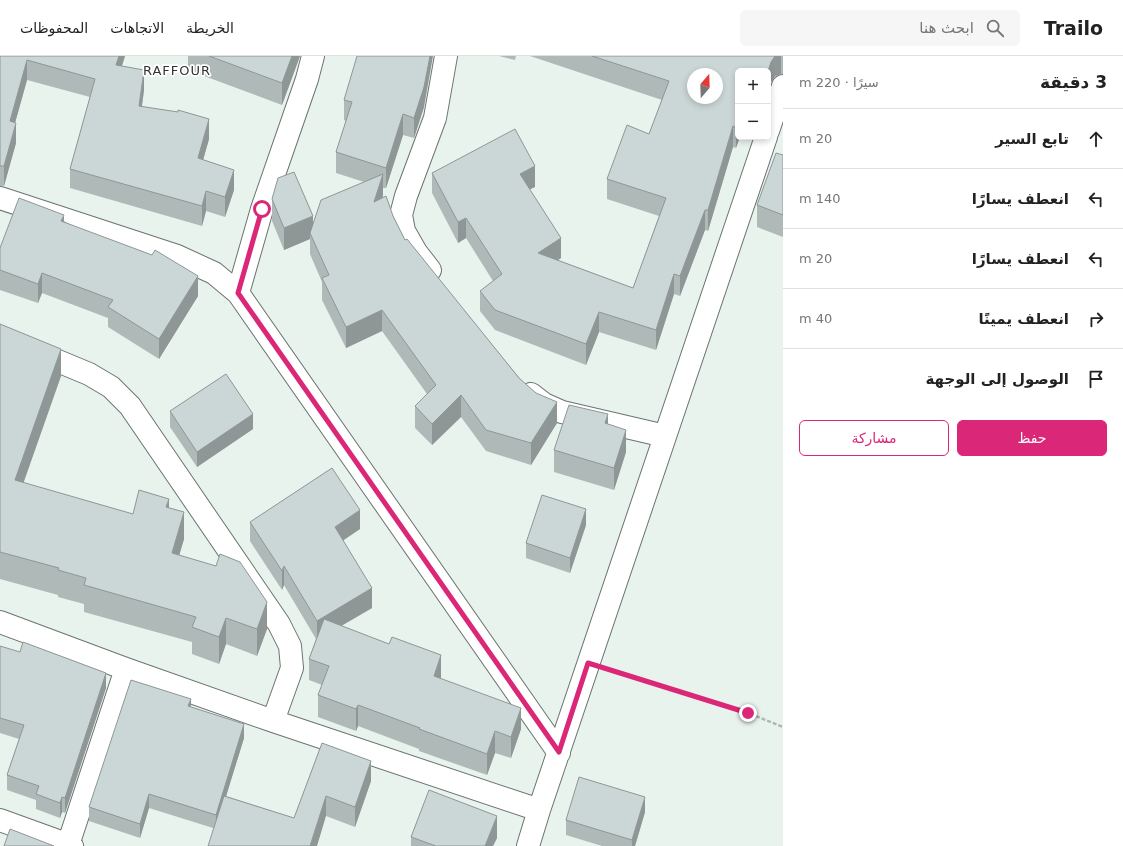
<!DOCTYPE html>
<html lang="ar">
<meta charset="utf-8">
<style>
:root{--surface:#fff;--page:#f6f6f6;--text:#222;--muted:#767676;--line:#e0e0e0;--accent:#db2777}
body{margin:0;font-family:"DejaVu Sans",Cairo,sans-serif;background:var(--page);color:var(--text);direction:rtl}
.controls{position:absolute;right:12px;top:12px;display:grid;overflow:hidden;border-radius:6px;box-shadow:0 2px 6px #0003}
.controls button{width:36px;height:36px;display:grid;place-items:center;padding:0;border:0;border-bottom:1px solid var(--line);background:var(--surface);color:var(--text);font:20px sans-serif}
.compass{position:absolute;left:687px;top:12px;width:36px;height:36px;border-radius:50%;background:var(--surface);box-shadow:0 2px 6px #0003;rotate:19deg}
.stop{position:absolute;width:12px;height:12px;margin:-9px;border:3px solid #db2777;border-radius:50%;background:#fff}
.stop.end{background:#db2777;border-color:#fff;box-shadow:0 1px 4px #0008}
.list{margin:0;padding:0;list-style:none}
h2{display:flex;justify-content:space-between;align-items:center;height:52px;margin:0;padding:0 16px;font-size:17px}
h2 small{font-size:13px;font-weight:400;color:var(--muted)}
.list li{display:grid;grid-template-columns:26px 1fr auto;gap:12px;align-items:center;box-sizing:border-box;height:60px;padding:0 16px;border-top:1px solid var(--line)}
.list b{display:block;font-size:15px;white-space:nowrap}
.list em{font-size:13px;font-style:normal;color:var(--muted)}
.actions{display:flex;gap:8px;padding:12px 16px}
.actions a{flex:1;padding:9px 0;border:1px solid var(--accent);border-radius:6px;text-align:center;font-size:14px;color:var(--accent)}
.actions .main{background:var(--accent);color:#fff}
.icon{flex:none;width:22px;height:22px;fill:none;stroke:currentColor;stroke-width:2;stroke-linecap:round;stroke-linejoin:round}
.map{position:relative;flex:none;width:783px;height:790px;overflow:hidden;direction:ltr}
header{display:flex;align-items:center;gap:24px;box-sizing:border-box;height:56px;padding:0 20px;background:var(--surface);border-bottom:1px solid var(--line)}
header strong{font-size:19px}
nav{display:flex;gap:22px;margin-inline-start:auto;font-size:14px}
.search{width:280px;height:36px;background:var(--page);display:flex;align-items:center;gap:10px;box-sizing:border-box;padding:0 14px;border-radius:6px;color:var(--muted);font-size:15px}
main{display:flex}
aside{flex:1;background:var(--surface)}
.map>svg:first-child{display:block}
</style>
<header>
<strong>Trailo</strong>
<div class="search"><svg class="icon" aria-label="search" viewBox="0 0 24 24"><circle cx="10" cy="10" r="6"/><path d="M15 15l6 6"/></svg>ابحث هنا</div>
<nav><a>الخريطة</a><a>الاتجاهات</a><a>المحفوظات</a></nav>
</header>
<main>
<aside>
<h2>3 دقيقة<small>سيرًا · 220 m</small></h2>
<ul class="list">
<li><svg class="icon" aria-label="ahead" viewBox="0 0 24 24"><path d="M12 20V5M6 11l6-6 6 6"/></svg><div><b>تابع السير</b></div><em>20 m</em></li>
<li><svg class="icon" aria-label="left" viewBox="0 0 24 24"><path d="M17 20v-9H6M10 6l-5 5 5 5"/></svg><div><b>انعطف يسارًا</b></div><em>140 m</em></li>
<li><svg class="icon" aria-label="left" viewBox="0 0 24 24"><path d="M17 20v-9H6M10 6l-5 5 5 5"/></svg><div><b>انعطف يسارًا</b></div><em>20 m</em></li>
<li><svg class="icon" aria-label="right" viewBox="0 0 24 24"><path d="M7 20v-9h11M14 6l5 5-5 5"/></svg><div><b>انعطف يمينًا</b></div><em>40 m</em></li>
<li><svg class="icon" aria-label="arrive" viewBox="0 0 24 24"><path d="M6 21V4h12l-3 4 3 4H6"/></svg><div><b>الوصول إلى الوجهة</b></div></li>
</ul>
<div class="actions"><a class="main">حفظ</a><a>مشاركة</a></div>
</aside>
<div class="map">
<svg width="783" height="790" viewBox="0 0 783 790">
<rect width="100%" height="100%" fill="#e9f3ed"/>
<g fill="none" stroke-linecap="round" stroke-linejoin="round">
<g stroke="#6b746f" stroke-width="24">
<path id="street" d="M768,75l15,-45
M0,142l177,58 37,17 24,20 321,460
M430,214l-14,-18 -12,-21 -3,-16 5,-19 29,-78 11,-62
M238,237l24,-84 45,-130 6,-23
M0,281l89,37 22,13 19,19 149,218 11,22 2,22 -19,53
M531,338l13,10 18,8 103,24
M0,566l126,47 147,52 266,89
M0,764l72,26
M68,789l58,-176
M528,790l11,-36 227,-673"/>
</g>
<path stroke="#afb7b2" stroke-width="2.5" stroke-dasharray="4 2" stroke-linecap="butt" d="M613,615l135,42 35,14"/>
<use href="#street" stroke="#fff" stroke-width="22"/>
</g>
<path fill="#afb9b8" d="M0,0h125l-3,10 22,24 -2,16 67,33 -6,21 31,30 -9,27 -19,-6 -4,15 -132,-38v-19l20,-72 -63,-17 -12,43 1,20 -12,43h-4z
M188,0h112l-18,49 -94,-35z
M499,0h17l-1,4z
M530,0h253v18h-2l-6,2 -4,6 -3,9v-20h-30v66h2l-4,11 -3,-1 -25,84 -3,-1 -25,66 -6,-2 -18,56 -57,-18 -13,33 -91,-35 -15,-19v-20l13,-10 -27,-43 -8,5 -26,-50v-20l103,14 -5,2 31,69 -3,2 75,28 26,-72 -52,-17v-20l42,-45 13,-34z
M344,44l80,7 -10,31 -11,-3 -17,53h-3v10l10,18 12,24 152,183 -26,42 -45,-14 -25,-34 -29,28 -17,-17v-22l12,-12 -45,-63 -36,17 -24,-48v-18l-12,-28v-15l-26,11 -12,-29v-22l41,25 51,-42 -28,-9v-21l10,-31 -2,-1z
M783,99v82l-26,-10v-22z
M64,165l134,75 -39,63 -51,-32v-9l-66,-25 -4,10 -38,-13v-42z
M0,268l61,52 -38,107 110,31 36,-6 15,31 -5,16 88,74 -10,27 -31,-12 -7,20 -27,-10v-12l-108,-30v-8l-26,-7v-2l-58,-16z
M170,355l83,18 -56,38 -27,-40z
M608,368l18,28 -12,38 -60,-18v-22z
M250,466l110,7 -17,11 29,68 -31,18 100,51v2l80,50 -10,29 -16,-5 -8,22 -68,-24v-2l-61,-23 -2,5 -38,-14v-22l4,-10 -13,-5v-21l7,-20 -32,-54 -2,5 -32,-49z
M586,469l-16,48 -44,-15v-15z
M0,590l106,42 -41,125 -3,-1 -2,6 -24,-9v-9l-29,-10v-15l12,-36 -19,-6z
M191,651l53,31 -18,58 68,22 28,-75 49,38 -16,46 -29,-11 -113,12 -64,-20 -9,30 -51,-17v-14z
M645,756l-10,34h-33l-36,-11v-15z
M411,781l86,1 -4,8h-82z"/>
<path fill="#8e9696" d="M119,0h6l-9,28v-19z
M292,0h8l-18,49v-22z
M430,0h3l-9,51 -10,31v-20z
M775,0h6v18l-6,2 -4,6 -3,9v-20l3,-9z
M27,4v20l-17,61v-20z
M144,14v20l-5,36v-20z
M403,58v21l-17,53v-20z
M209,63v20l-11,39v-20z
M16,67v20l-12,43v-20z
M738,67v14h2l-4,11v-20z
M733,70v21l-25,84v-21z
M535,110v21l-15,7v-20z
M234,114v20l-9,27v-20z
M383,118v21l-9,28v-21z
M206,135v20l-4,15v-20z
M705,154v20l-25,66v-20z
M64,159v20l-3,-14z
M313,160v21l-3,-4v6l-26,11v-22z
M466,162v20l-8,5v-21z
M561,182v20l-23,15v-20z
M42,217v20l-4,10v-19z
M674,218v20l-18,56v-20z
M198,220v20l-39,63v-20z
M382,254v21l-36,17v-21z
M599,256v20l-13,33v-21z
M61,293v27l-46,131v-27z
M461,339v22l-29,28v-21z
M557,346v21l-26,42v-22z
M253,358v15l-56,38v-15z
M608,358v22l-3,-13z
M626,374v22l-12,38v-22z
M169,443v26l-3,-18z
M586,453v16l-16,48v-15z
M360,454v19l-25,17v-19z
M184,456v27l-12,41v-27z
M284,510v19l-2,5v-19z
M372,532v20l-55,32v-19z
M267,546v27l-10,27v-27z
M226,562v26l-7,20v-27z
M441,599v22l-7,21v-22z
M106,617v15l-41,125v-15z
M191,643v14l-3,-7z
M358,649v21l-2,5v-22z
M521,652v21l-10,29v-21z
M244,668v14l-28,91v-14z
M495,675v22l-8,22v-21z
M371,705v20l-16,46v-20z
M149,738v14l-9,30v-14z
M326,740v20l-9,30h-7z
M62,741v15l-2,6v-15z
M645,741v15l-10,34h-3v-6z
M497,760v22l-4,8h-8z"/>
<path fill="#cbd7d6" stroke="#8e9696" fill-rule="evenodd" d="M0,0h119l-3,9 28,5 -5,36 39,6v-2l31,9 -11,39 36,12 -9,27 -19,-6 -4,15 -132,-37 25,-90 -68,-19 -17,61 6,2 -12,43h-4z
M209,0h83l-10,27z
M357,0h73l-6,31 -10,31 -11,-4 -17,54 -50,-16 16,-50 -8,-2z
M592,0h183l-4,6 -3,9h-30v52l-2,5 -3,-2 -25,84h-3l-25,66 -6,-2 -18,56 -57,-18 -13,32 -91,-34 -15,-19 22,-17 -36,-56 -8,4 -26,-49 83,-44 20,37 -15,8 41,64 -23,15 95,35 33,-90 -59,-19 20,-54 22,9 20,-53zM693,18h24v24h-24z
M776,97l7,2v60l-26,-10z
M294,116l19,44 -29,12 -12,-29 6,-21z
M383,118l-9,28 12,-6 7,20 12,24 2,-1 112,139 17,15 21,9 -26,41 -45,-13 -25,-35 -29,29 -17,-18 21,-21 -54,-75 -36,17 -24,-49 7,-3 -19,-42 11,-33z
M19,142l45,17 -3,6 91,34 3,-5 43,26 -39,63 -51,-32 5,-7 -71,-27 -4,11 -38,-14v-22z
M0,268l61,25 -46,131 118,34 6,-24 30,9 -3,8 18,5 -12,41 44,13 4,-12 20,8 27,40 -10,27 -31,-11 -7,19 -27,-10 4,-10 -112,-32 2,-7 -28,-8 1,-2 -59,-16z
M226,318l27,40 -56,38 -27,-41z
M569,349l39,9 -3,9 21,7 -12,38 -60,-18z
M332,412l28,42 -25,17 37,61 -55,33 -33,-55 -2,5 -32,-49z
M542,439l44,14 -16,49 -44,-15z
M324,563l65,25 3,-7 49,18 -7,21 87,32 -10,29 -16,-6 -8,23 -68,-25 1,-1 -62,-23 -2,4 -38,-14 11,-29 -20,-7z
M23,586l83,31 -41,125 -3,-1 -2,6 -24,-9 3,-8 -32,-11 17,-50 -24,-7v-72l20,6z
M131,624l60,19 -3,7 56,18 -28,91 -67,-21 -9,30 -51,-17z
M322,687l49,18 -16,46 -29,-11 -16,50h-102l16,-50 70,22z
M579,721l66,20 -13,43 -66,-20z
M429,734l68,26 -12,30h-49l-25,-9z
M10,773l44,17h-50z"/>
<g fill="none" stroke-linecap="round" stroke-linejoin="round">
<path stroke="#db2777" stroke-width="5" d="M262,153l-24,84 321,459 29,-89 160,50"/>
</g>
<g text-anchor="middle" stroke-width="3.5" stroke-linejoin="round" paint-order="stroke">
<g font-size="13" letter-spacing="1" fill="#303432" stroke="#fff">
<text x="177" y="19">RAFFOUR</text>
</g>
</g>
</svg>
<div class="controls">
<button>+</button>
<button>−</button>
</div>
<svg class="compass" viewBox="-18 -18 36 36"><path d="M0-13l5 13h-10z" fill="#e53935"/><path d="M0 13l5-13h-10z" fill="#767676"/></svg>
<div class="stop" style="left:262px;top:153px"></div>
<div class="stop end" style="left:748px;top:657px"></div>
</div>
</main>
